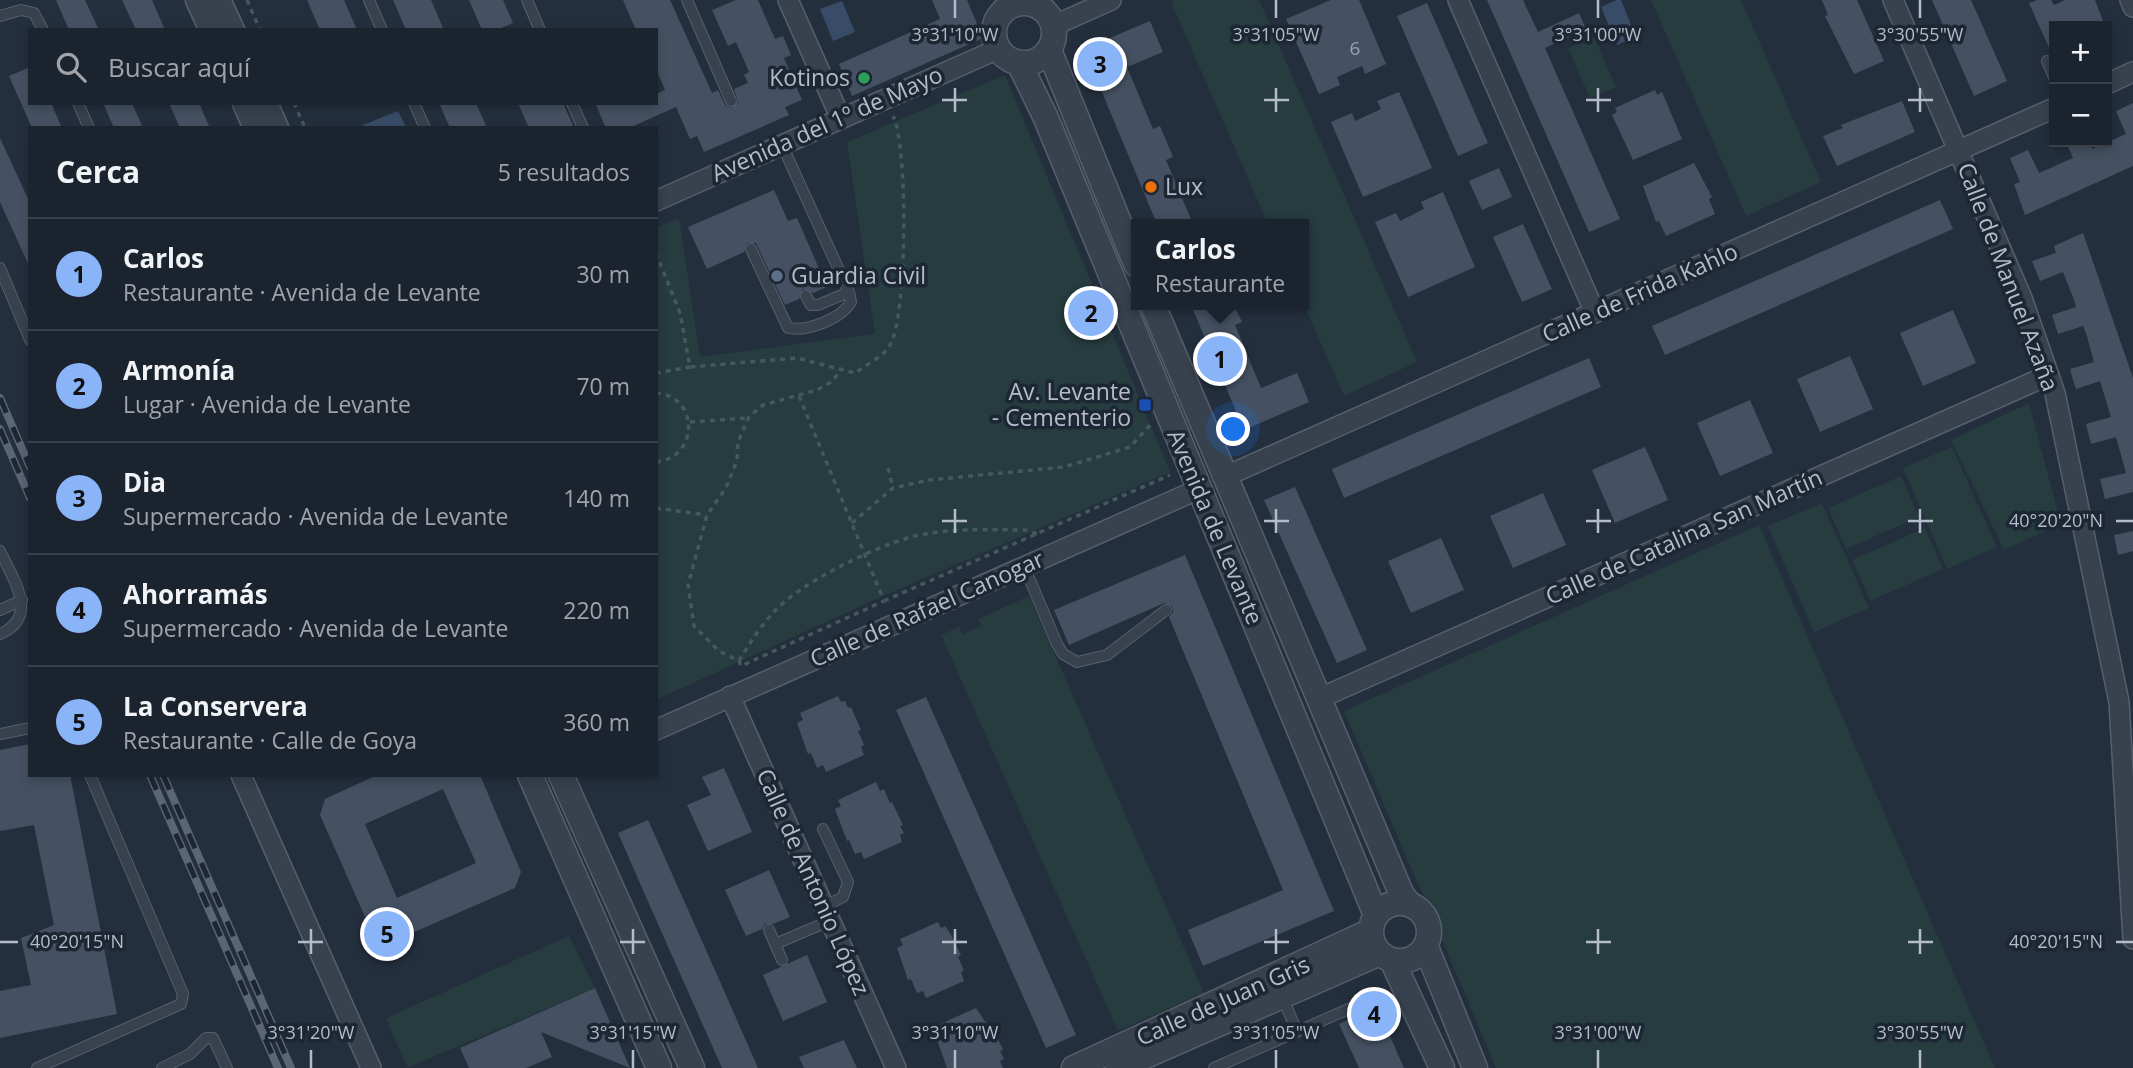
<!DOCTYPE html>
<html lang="es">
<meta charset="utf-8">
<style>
:root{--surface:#1b232e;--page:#242b36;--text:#f1f3f6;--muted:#a0a4aa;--line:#39404a;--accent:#8ab4f8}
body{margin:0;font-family:"Open Sans",sans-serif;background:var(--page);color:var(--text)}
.controls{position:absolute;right:21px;top:21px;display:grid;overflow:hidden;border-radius:0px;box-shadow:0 4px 10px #0003}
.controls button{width:63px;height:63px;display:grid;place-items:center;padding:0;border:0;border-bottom:2px solid var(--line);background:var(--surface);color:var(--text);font:35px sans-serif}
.you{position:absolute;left:1234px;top:430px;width:24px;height:24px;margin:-18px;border:5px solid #fff;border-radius:50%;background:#1a73e8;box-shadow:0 0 0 10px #1a73e833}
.badge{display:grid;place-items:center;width:46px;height:46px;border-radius:50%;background:var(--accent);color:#111;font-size:23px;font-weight:700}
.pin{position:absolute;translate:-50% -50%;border:4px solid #fff;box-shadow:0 2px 7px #0006}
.popup{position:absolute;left:1131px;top:219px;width:178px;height:91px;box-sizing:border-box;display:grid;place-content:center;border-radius:0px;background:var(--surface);filter:drop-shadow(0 2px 5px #0005);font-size:23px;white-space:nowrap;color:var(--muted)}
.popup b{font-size:26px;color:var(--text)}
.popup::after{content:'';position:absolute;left:50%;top:100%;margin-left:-14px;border:14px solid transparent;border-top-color:var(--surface)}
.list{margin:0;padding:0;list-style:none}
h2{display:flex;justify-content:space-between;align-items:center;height:91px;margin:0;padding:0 28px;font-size:30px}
h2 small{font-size:23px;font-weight:400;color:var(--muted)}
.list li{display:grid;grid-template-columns:46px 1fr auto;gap:21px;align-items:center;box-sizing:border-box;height:112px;padding:0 28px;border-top:2px solid var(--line)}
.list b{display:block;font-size:26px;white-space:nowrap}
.list p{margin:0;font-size:23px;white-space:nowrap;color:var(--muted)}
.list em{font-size:23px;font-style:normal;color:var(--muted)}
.icon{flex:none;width:38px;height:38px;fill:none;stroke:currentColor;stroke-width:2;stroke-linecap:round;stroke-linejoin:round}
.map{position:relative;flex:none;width:2133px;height:1068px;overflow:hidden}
.search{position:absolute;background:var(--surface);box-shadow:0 4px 10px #0003;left:28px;top:28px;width:630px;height:77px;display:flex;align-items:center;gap:18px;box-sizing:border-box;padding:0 24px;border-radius:0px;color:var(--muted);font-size:26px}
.panel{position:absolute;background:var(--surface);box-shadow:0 4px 10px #0003;left:28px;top:126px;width:630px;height:651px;border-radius:0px}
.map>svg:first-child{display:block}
</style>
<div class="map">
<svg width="2133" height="1068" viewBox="0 0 2133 1068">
<rect width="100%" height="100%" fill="#242f3e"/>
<path fill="#263c3f" d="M1175,0h84l158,362 -73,34 -40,-91v-81h-36l-97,-222z
M1651,0h90l80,182 -75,34z
M1594,37l22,50 -26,11 -22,-50z
M1005,75l165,397 -298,129 -216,99v-472l23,-10 21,139 175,-23 -28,-192z
M1064,117l72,174v11l-76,-183z
M1137,305h5l51,125 -3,1z
M2029,403l32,121 -57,26 -53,-110z
M1952,447l45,100 -50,22 -44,-101z
M1901,476l18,41 -73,32 -18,-41z
M1822,503l47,105 -55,24 -46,-106z
M1759,525l236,543h-499l-53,-126 -3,-24 -20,-29 -76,-178z
M1925,528l18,41 -73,32 -18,-41z
M1029,596l175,397 -86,38 -177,-396 18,-8 4,7 18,-8 -3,-7z
M569,936l26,52 -188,80 -21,-50z"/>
<path fill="#394c67" d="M1617,0h4l15,37 -19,8 -16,-38z
M842,1l13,31 -22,9 -13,-32z
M398,111l8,16 -45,1 2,-3z"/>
<path fill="#455162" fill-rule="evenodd" d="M56,0h29l14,30h-30z
M122,0h30l13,30h-29z
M307,0h37l13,30h-37z
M393,0h38l13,30h-38z
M469,0h34l10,23 -17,7h-14z
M623,0h47l42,93 6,-3 7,15 6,3 7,-6 -4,-13 14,-6 -4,-8 5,-3 -13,-30 -8,4 -16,-36 24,-10h22l17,39 8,-3 8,19 -7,3 18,42 -17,7 4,8 -85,37 -7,-16 -7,3 -14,-32 -47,21h-23l-11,-25h61v-9l9,-4 -9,-21v-39h-20z
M932,0h35l16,38 -131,58 -13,-32 101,-45z
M1331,0h28l27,64 -21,10 -3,-8 -25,11 3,8 -21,9 -33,-75z
M1487,0h36l15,32 41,-19 7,16 -41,19 75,171 -31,13z
M1822,0h35l27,61 -30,13 -29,-58 3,-1z
M1932,0h39l36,81 -33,15z
M2037,0h14l3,5 11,-5h30l10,26h-51v33l-25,-56z
M1427,3l61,140 -30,13 -61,-140z
M1150,21l13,31 -36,15 26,62 7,-3 13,31 -7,3 27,64h-36l-73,-175z
M30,67v36h21l11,25h-30l-23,-52z
M1655,90l2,5 5,-3 20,47 -49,21 -21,-45 5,-3 -2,-4z
M1399,92l33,76 -69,29 -32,-75 21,-9 3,8 26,-12 -4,-8z
M1902,101l13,31 -78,34 -14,-30 20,-8 -2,-3z
M103,103h29l11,25h-29z
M169,103h30l11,25h-30z
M439,103h37l11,25h-37z
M518,103h45l11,25h-45z
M2133,103v63l-108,49 -11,-31 6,-2 -10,-24 18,-8 11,23 7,-3 27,-12 -7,-16h23l3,7 34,-15 -10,-23z
M0,138l30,65v65l-30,-66z
M1694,163l18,34 -3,2 6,15 -49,22 -7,-15 -3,1 -13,-36z
M1499,168l13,29 -30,13 -13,-29z
M774,190l14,31 9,-3 30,69 -14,6 -10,-4 -4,10 -14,6 -29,-62h-9l-3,9 -37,17 -19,-42z
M1443,192l32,75 -67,30 -33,-75 21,-9 4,8 24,-12 -3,-7z
M1940,200l13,29 -288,126 -13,-29z
M1523,224l29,65 -30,13 -29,-65z
M2083,233l50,145v114l-28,7 -5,-20 26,-6 -10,-36 -25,7 -5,-20 25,-7 -11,-36 -24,8 -3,-9 -3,-11 24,-7 -8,-29 -3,-7 -25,8 -6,-19 24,-8 -2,-7 -11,-28 -23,9 -8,-20 24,-8 -2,-7z
M1191,305h43l8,17 -7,3 26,63 36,-15 12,29 -65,28z
M1953,310l23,53 -53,23 -23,-53z
M1850,356l23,53 -53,23 -23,-53z
M1589,358l12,29 -257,111 -12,-29z
M1750,400l23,53 -53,23 -23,-53z
M1645,447l23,53 -53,23 -23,-53z
M1295,487l72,163 -30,13 -73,-163z
M1543,493l23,52 -53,23 -23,-52z
M2133,531v20l-15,4 -4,-20z
M1441,538l23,52 -53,23 -23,-52z
M1185,555l149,356 -131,55 -15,-36 95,-40 -114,-273 4,-5 -1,-6 -8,-3 -95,42 -15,-35z
M838,696l3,6 4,-1 3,7 3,-1 10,23 -3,1 6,14 -3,2 3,8 -38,17 -3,-7 -6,3 -6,-15 -3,1 -11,-31 6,-3 -3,-7z
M926,697l150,338 -30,13 -150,-338z
M30,744v31h40l47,239 -117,24v-47l31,-6 -10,-47 33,-13 -20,-100 -34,6v-81z
M724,768l28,64 -44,19 -21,-46 24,-10 -9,-18z
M377,775h103l41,97 -6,16 -126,55 -15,-6 -54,-122 5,-16zM443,789l33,74 -79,35 -32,-74z
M876,782l4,9 4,-2 6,14 2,-1 11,23 -3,1 4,7 -4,2 2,7 -38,17 -3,-7 -6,2 -6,-14 -2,1 -12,-32 6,-3 -3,-6z
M648,820l70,157 40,91h-36l-80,-180 -24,-55z
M769,870l21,47 -17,7h-8l-3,5 -16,7 -21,-46z
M938,922l3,6 4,-2 5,7 11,22 -3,2 6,14 -3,1 3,9 -38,17 -3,-7 -6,2 -6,-14 -3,1 -11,-32 6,-3 -3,-6z
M807,955l20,47 -44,19 -20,-46z
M595,988l35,80 -89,-36 11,25 -26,11h-57l-9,-20z
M1377,1007l27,61h-45l-20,-44z
M976,1008l14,21 3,-1 10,22 -3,1 4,8 -4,2 3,7h-56l-12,-34 6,-2 -3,-7z
M844,1040l13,28h-53l-5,-11z"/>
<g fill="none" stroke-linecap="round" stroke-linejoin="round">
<g stroke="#565f6c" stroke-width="12">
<path id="service" d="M369,0l13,30
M527,0l13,30
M687,0l44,101
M0,16l21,-6 13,3 9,17
M2047,61l7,16
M78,103l11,25
M414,103l11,25
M572,103l11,25
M751,249l37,79c19,4 53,-9 63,-26l-2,-10 -67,-147
M0,268l30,72
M806,296l5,9h7l31,-13
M0,551c13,28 40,66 0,83
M1024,566l33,78 6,10 14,8 30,-7 59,-45
M0,610l22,-10
M0,734l30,-6
M823,829l25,53 -5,15 -18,9
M769,930l13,30
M775,944l57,-24
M1282,997l15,34
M37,1068l144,-64 2,-10 -93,-219
M162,1068l28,-14 16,-16h7l14,30
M1214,1068l139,-61"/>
</g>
<g stroke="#565f6c" stroke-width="22">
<path id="minor" d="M788,0l53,119
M1458,0l137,313
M1893,0l129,298 33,95 64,309 14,237
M2130,0l3,7
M1053,26l58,-26
M2107,84l26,-12
M656,201l342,-152
M1224,477l830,-369
M730,696l166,372
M1318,699l731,-324
M656,730l543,-241
M241,775l130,293"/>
</g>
<g stroke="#565f6c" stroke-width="27">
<path id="tertiary" d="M198,0l14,30
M218,0l14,30
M994 33a30 30 0 1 1 60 0a30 30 0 1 1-60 0Z
M1049,50l87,214
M1019,63l26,53 331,799
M245,103l11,25
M265,103l11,25
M1153,305l248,588 7,10
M530,775l129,293
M561,775l131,293
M1371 932a29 29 0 1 1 58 0a29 29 0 1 1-58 0Z
M1426,947l49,121
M1392,960l50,108
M1074,1068l297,-137
M1118,1068l262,-115"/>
</g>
<path stroke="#44595c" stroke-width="3.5" stroke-dasharray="5 5" stroke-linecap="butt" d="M247,0l13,30
M1036,0l13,8
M989,34l7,-22 17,-12
M294,103l11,25
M656,253l24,60 10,54 107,-9 58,15c10,-7 27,-16 34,-26 19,-27 19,-204 4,-231
M656,373l34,-6
M656,393c44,3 43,65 0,69
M799,396l85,205 -143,65 -2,-5 -20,-10 -25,-25 -6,-41 19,-70 19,-27 11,-28 1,-18 11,-25 14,-12 54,-15 16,-9 8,-12
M690,422l57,-4
M888,468l5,20
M656,508l50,7
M852,523l41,-35 36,-8 135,-13 66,-20 21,-23
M884,601l286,-126
M739,661c10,-17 21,-34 34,-48 25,-29 99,-65 135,-75 37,-11 80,-8 118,-8l12,4"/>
<use href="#service" stroke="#38414e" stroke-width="10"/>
<use href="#minor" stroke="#38414e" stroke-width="19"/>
<use href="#tertiary" stroke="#38414e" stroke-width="24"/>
<g stroke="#5a6575" stroke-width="8">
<path id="rail" d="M0,398l30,69
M0,429l30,69
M150,775l128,293
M163,775l128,293"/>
</g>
<use href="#rail" stroke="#1d2633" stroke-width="5" stroke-dasharray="16" stroke-linecap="butt"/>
</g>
<path fill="none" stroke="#b4bcc9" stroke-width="2.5" d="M955,0v18M1276,0v18M1598,0v18M1920,0v18M955,88v24M1276,88v24M1598,88v24M1920,88v24M942,100h25M1264,100h25M1586,100h25M1908,100h25M955,509v24M1276,509v24M1598,509v24M1920,509v24M942,521h25M1264,521h25M1586,521h25M1908,521h25M2116,521h17M311,929v25M633,929v25M955,929v25M1276,929v25M1598,929v25M1920,929v25M0,942h18M298,942h25M620,942h25M942,942h25M1264,942h25M1586,942h25M1908,942h25M2116,942h17M311,1050v18M633,1050v18M955,1050v18M1276,1050v18M1598,1050v18M1920,1050v18"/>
<circle fill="#2e9e5b" stroke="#1d2633" stroke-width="2.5" cx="864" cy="78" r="7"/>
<circle fill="#e8710a" stroke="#1d2633" stroke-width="2.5" cx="1151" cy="187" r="7"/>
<circle fill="#5c6f8a" stroke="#1d2633" stroke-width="2.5" cx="777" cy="276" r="7"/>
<rect fill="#1a4fb4" stroke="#1d2633" stroke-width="2.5" x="1138" y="398" width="14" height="14" rx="3.5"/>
<g text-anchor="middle" stroke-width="7" stroke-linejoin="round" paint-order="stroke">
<g font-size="19" fill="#98a1af">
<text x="1355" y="55">6</text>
</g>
<g font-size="23" fill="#b4bcc9" stroke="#1d2633" text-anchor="end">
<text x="850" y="86">Kotinos</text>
<text x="1165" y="195" text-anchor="start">Lux</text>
<text x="791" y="284" text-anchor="start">Guardia Civil</text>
<text x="1131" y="400">Av. Levante<tspan x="1131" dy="26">- Cementerio</tspan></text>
</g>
<g font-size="23" fill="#b4bcc9" stroke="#1d2633">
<text transform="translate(827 124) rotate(-24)" y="8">Avenida del 1º de Mayo</text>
<text transform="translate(2008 277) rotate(69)" y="8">Calle de Manuel Azaña</text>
<text transform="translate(1640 293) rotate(-24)" y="8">Calle de Frida Kahlo</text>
<text transform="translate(1215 527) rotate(67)" y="8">Avenida de Levante</text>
<text transform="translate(1684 537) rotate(-24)" y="8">Calle de Catalina San Martín</text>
<text transform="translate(927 609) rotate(-24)" y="8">Calle de Rafael Canogar</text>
<text transform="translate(813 882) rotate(66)" y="8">Calle de Antonio López</text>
<text transform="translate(1223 1001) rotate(-24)" y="8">Calle de Juan Gris</text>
</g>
</g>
<g font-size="18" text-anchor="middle" fill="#b4bcc9" stroke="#1d2633" stroke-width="7" stroke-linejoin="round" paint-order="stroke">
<text x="955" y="41">3°31'10"W</text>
<text x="1276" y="41">3°31'05"W</text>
<text x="1598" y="41">3°31'00"W</text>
<text x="1920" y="41">3°30'55"W</text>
<text x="2056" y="527">40°20'20"N</text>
<text x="77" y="948">40°20'15"N</text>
<text x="2056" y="948">40°20'15"N</text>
<text x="311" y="1039">3°31'20"W</text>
<text x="633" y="1039">3°31'15"W</text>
<text x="955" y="1039">3°31'10"W</text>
<text x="1276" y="1039">3°31'05"W</text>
<text x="1598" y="1039">3°31'00"W</text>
<text x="1920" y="1039">3°30'55"W</text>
</g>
</svg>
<div class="controls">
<button>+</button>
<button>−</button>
</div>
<div class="you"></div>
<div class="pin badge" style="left:1220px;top:359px">1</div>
<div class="popup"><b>Carlos</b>Restaurante</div>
<div class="pin badge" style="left:1091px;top:313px">2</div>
<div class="pin badge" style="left:1100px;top:64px">3</div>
<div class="pin badge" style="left:1374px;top:1014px">4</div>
<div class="pin badge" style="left:387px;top:934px">5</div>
<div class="search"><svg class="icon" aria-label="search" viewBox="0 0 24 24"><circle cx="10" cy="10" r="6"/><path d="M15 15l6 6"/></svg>Buscar aquí</div>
<section class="panel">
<h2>Cerca<small>5 resultados</small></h2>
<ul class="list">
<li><span class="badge">1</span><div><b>Carlos</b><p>Restaurante · Avenida de Levante</p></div><em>30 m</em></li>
<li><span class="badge">2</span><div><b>Armonía</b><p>Lugar · Avenida de Levante</p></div><em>70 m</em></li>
<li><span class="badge">3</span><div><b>Dia</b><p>Supermercado · Avenida de Levante</p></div><em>140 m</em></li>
<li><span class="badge">4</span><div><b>Ahorramás</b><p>Supermercado · Avenida de Levante</p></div><em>220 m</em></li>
<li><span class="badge">5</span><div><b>La Conservera</b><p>Restaurante · Calle de Goya</p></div><em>360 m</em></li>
</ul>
</section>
</div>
